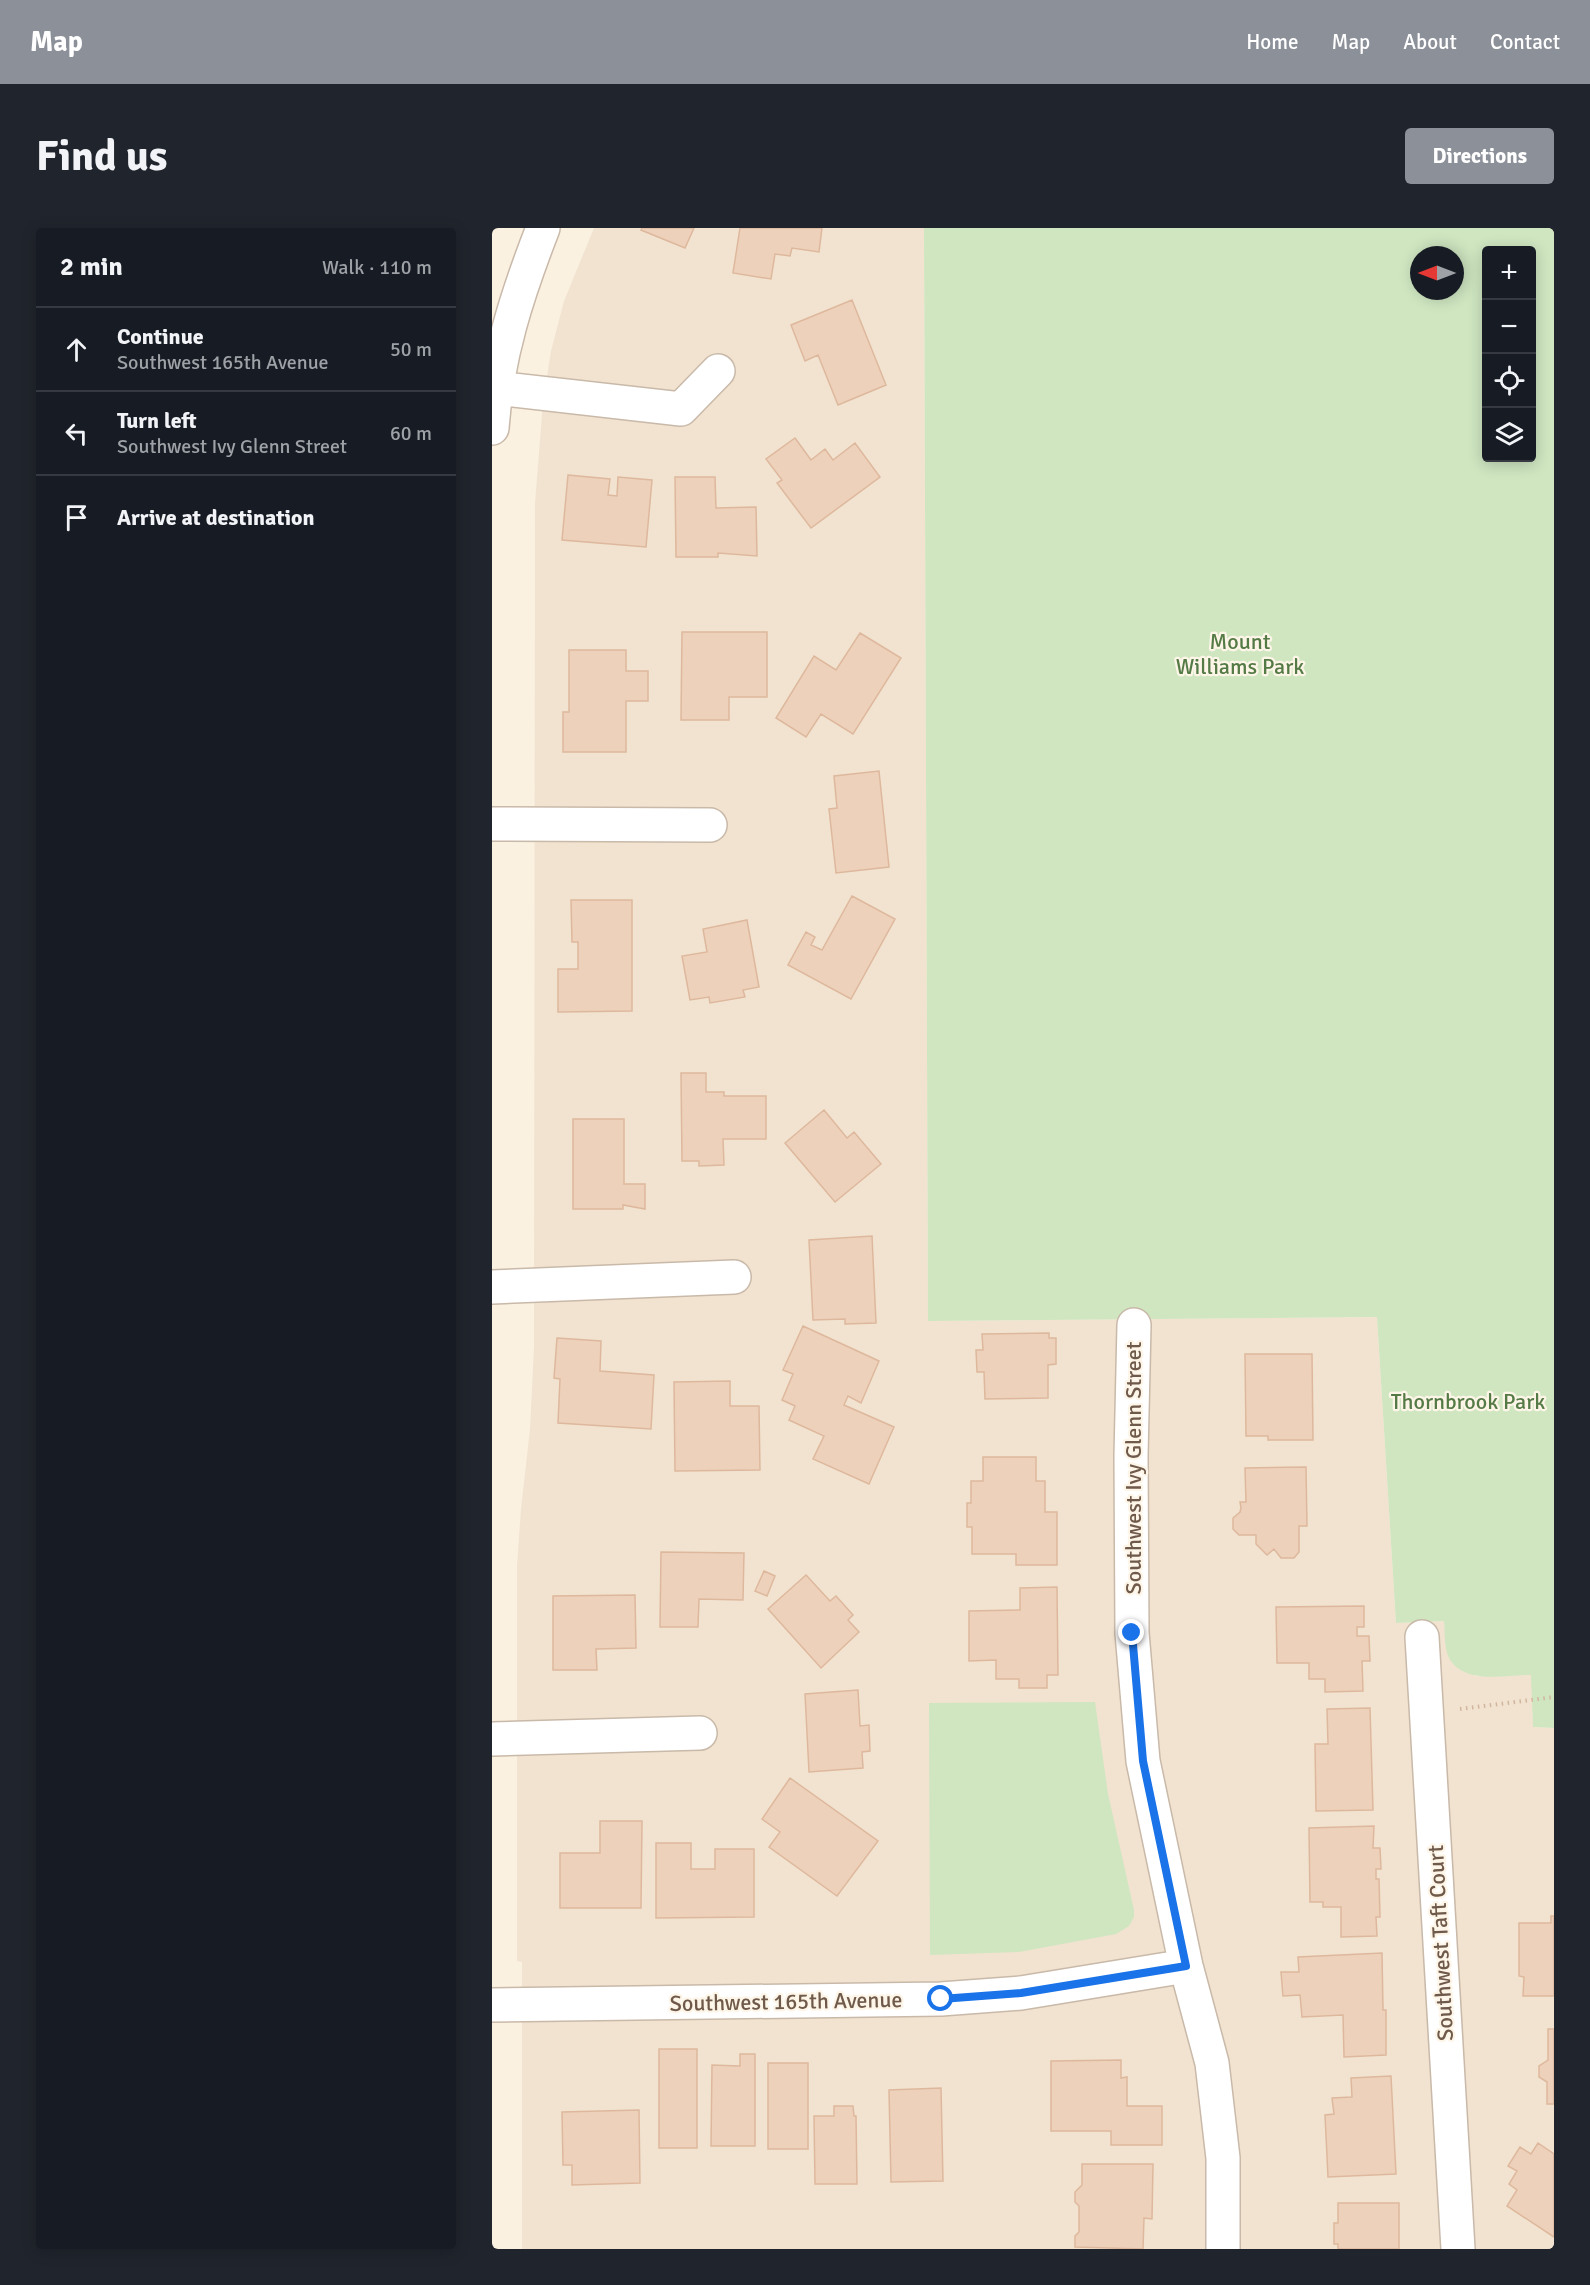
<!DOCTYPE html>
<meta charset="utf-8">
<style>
:root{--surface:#171b24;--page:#20242c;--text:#f1f3f6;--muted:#9ea1a6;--line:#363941;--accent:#8c9099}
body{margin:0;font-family:Signika,sans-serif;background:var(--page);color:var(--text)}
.controls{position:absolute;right:18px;top:18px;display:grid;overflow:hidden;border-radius:6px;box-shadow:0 3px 15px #0003}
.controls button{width:54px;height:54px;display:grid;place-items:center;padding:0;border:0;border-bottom:2px solid var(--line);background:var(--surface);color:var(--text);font:30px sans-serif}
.compass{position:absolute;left:918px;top:18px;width:54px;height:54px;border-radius:50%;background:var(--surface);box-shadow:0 3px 15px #0003;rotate:270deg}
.stop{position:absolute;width:18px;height:18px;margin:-14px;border:4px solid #1a73e8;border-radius:50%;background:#fff}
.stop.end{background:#1a73e8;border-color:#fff;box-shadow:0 2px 6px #0008}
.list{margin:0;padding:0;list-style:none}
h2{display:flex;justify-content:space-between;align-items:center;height:78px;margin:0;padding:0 24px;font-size:26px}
h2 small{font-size:20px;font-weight:400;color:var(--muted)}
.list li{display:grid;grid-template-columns:39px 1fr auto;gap:18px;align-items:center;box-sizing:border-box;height:84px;padding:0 24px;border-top:2px solid var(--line)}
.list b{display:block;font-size:22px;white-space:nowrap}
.list p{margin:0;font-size:20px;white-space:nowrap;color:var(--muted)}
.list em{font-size:20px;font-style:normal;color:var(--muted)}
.icon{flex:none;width:33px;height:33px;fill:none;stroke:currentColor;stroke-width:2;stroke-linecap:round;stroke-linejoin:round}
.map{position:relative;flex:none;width:1062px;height:2021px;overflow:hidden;border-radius:6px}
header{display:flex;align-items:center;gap:36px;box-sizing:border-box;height:84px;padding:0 30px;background:var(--accent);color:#fff}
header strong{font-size:28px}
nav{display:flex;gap:33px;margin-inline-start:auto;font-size:21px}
.intro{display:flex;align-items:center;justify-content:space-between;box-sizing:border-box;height:144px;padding:0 36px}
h1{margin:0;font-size:42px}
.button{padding:15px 27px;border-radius:6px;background:var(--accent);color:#fff;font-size:21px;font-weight:700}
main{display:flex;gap:36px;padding:0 36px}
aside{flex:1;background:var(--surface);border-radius:6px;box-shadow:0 3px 15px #0003}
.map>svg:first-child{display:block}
</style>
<header>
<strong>Map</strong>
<nav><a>Home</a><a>Map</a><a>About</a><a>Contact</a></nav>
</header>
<div class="intro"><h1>Find us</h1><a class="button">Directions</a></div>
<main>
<aside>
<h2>2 min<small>Walk · 110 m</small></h2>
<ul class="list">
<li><svg class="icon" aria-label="ahead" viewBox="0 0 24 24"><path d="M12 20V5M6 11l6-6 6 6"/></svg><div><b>Continue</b><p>Southwest 165th Avenue</p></div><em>50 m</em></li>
<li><svg class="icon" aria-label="left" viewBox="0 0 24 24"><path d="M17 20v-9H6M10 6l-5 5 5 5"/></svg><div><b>Turn left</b><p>Southwest Ivy Glenn Street</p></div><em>60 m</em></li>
<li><svg class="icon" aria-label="arrive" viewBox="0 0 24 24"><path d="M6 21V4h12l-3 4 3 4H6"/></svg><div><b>Arrive at destination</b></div></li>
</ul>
</aside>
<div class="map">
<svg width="1062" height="2021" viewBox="0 0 1062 2021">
<rect width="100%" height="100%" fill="#faf1e1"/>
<path fill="#f1e3d0" d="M102,0h330l4,1093 449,-4 19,306 48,-2 5,36 27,19 56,-1 1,52 21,1v521h-1032v-287l-5,-1v-395l4,-57 9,-80 4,-82 1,-844 8,-101 8,-51 13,-50z"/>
<path fill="#cfe6c1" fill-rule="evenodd" d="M432,0h630v1500l-21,-1 -2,-52c-25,0 -67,10 -82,-17 -5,-10 -4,-26 -5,-37l-48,2 -19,-306 -449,4zM994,22h46v208h-46zM927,27h36v36h-36z
M603,1474l13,92 26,116v7l-5,9 -13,8 -97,18 -89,3 -1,-252z"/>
<path fill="#edd1bb" stroke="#deb89d" stroke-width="1.5" d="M150,0h52l-9,20 -44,-18z
M248,0h82l-3,24 -27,-4 -2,8 -15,-2 -4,25 -38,-6z
M360,72l34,85 -48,20 -20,-50 -13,6 -14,-36z
M303,210l16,22 14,-11 8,11 22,-17 25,34 -69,51 -34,-45 5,-3 -16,-21z
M76,247l42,4 -2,16 9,1 1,-19 34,3 -6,67 -84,-7z
M183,249h40l1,31 40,-1 1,49 -39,-3v4h-42z
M190,404h85v65h-38v23h-48z
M368,405l41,25 -48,76 -32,-20 -15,23 -30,-19 38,-62 22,14z
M77,422h57v21h22v30h-22v51h-63v-40h6z
M387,543l10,96 -53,6 -7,-64 8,-1 -3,-32z
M360,668l43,23 -44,80 -63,-34 18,-33 9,5 -4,8 11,5z
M79,672h61v111l-74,1v-43h20v-27h-6z
M255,692l12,67 -16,3 2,7 -35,6 -1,-6 -19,3 -8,-44 25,-4 -4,-23z
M189,845h25v19h18v4h42v43h-43l1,26 -25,1v-5h-17z
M332,882l23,28 7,-6 27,32 -46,38 -50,-59z
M81,891h51v65h21v25l-22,-4v4h-50z
M380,1008l4,87 -31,1v-5l-32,1 -4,-80z
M311,1098l76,35 -18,42 -13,-7 -4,9 50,22 -25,57 -56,-25 11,-23 -35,-16 6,-14 -13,-6 11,-26 -10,-4z
M557,1105v5h7v26l-8,1v33l-63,1 -1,-27h-7l-1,-22h7l-1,-16z
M65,1110l44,3 -1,30 54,4 -3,54 -93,-6 2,-44 -6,-1z
M753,1126h67l1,86h-45v-4h-22z
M238,1153v25h29l1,64 -85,1 -1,-89z
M491,1229h53v24h9v31h12v53h-41v-11h-44v-27h-5v-24h4v-22h12z
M814,1239l1,59h-8v26l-5,6h-13l-7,-9 -7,6 -11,-11v-9h-17l-6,-6v-11l7,-6 1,-4 -1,-6h6l-1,-34z
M169,1324l83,1 -1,47 -44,-1 -1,28h-38z
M272,1343l11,5 -8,20 -12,-5z
M314,1347l24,26 6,-5 17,19 -5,5 11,12 -38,36 -53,-59z
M565,1359l1,88h-11v13h-28v-9h-23v-19l-27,1v-50l51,-1v-22z
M143,1367l1,53 -40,1 1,21h-44v-74z
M872,1378v21h-7v9h12l1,25h-8l1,30 -38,1v-13h-16v-16h-32l-1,-56z
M366,1462l2,36 9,-1 1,26 -8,1 1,16 -54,4 -4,-78z
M878,1480l3,102 -57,1 -1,-67h13l-1,-35z
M298,1550l88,63 -41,55 -68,-49 11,-15 -18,-13z
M108,1593h42l-1,87h-81v-55h40z
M882,1598l-1,22h7l1,21h-5v10h3l1,38h-4l1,19 -36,1v-30h-18v-5h-13l-1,-74z
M164,1615h35v26h24v-20h39v68l-98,1z
M1059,1688h3v80h-31l1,-19 -5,-1v-53h32z
M890,1725l1,57h3v45l-42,2 -1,-42 -41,2 -2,-22 -17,1 -2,-24h18l-1,-15z
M1056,1801h6v75h-7v-22l-8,-5v-11l9,-6z
M167,1821h38v99h-38z
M248,1826h15v92h-44l1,-81 28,1z
M629,1832v18l6,-1v29h35v39h-51v-14h-60v-70z
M276,1835h40v86h-40z
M899,1848l5,98 -68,3 -3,-62 9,-1 -2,-16 20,-1 -1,-19z
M449,1860l2,93 -52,1 -2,-92z
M342,1878h19l1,10h2l1,68h-42l-1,-68h20z
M147,1882l1,73 -68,2v-20h-9l-1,-53z
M1046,1915l16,11v83l-47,-31 10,-16 -8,-6 8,-13 -9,-5 12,-19 11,7z
M590,1936h71l-1,55 -8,-1 -1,31 -68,-2v-11l4,-4v-26l-4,-4v-10l7,-7z
M846,1975h61v46h-61v-5h-4v-21h4z"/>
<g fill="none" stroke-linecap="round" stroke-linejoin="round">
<g stroke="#c9b9a9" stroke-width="36">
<path id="minor" d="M4,160l185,21 37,-38
M0,200c5,-72 25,-133 51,-200
M0,596l218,1
M0,1059l242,-10
M642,1097l-3,131 1,177 11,128 43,205 26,97 11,95v91
M930,1409l36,612
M0,1511l208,-6
M0,1777l449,-6 80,-6 165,-27"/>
</g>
<path stroke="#d1b59f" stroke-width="4" stroke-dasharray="1.5 4.5" stroke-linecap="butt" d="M968,1481l94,-12"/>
<use href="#minor" stroke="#fff" stroke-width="33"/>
</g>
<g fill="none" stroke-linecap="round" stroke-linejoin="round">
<path stroke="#1a73e8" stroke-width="8" d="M449,1771l80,-6 165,-27 -43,-205 -11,-128"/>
</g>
<g text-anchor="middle" stroke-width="4.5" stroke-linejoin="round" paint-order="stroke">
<g font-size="22" fill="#547a46" stroke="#fdf5e7">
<text x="748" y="421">Mount<tspan x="748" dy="25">Williams Park</tspan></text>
<text x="976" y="1181">Thornbrook Park</text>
</g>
<g font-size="22" fill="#6f594a" stroke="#fdf5e7">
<text transform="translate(641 1240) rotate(-90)" y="8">Southwest Ivy Glenn Street</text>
<text transform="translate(948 1715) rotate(-93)" y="8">Southwest Taft Court</text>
<text transform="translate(294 1773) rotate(-1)" y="8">Southwest 165th Avenue</text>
</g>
</g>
</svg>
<div class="controls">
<button>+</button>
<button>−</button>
<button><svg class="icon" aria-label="locate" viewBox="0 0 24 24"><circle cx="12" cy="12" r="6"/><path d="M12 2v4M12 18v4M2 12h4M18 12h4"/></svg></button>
<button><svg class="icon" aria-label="layers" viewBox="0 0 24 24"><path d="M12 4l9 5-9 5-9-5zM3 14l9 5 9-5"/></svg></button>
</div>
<svg class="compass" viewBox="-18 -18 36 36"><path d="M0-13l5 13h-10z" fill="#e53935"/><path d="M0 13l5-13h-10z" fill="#9ea1a6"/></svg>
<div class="stop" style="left:449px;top:1771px"></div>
<div class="stop end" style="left:640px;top:1405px"></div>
</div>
</main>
